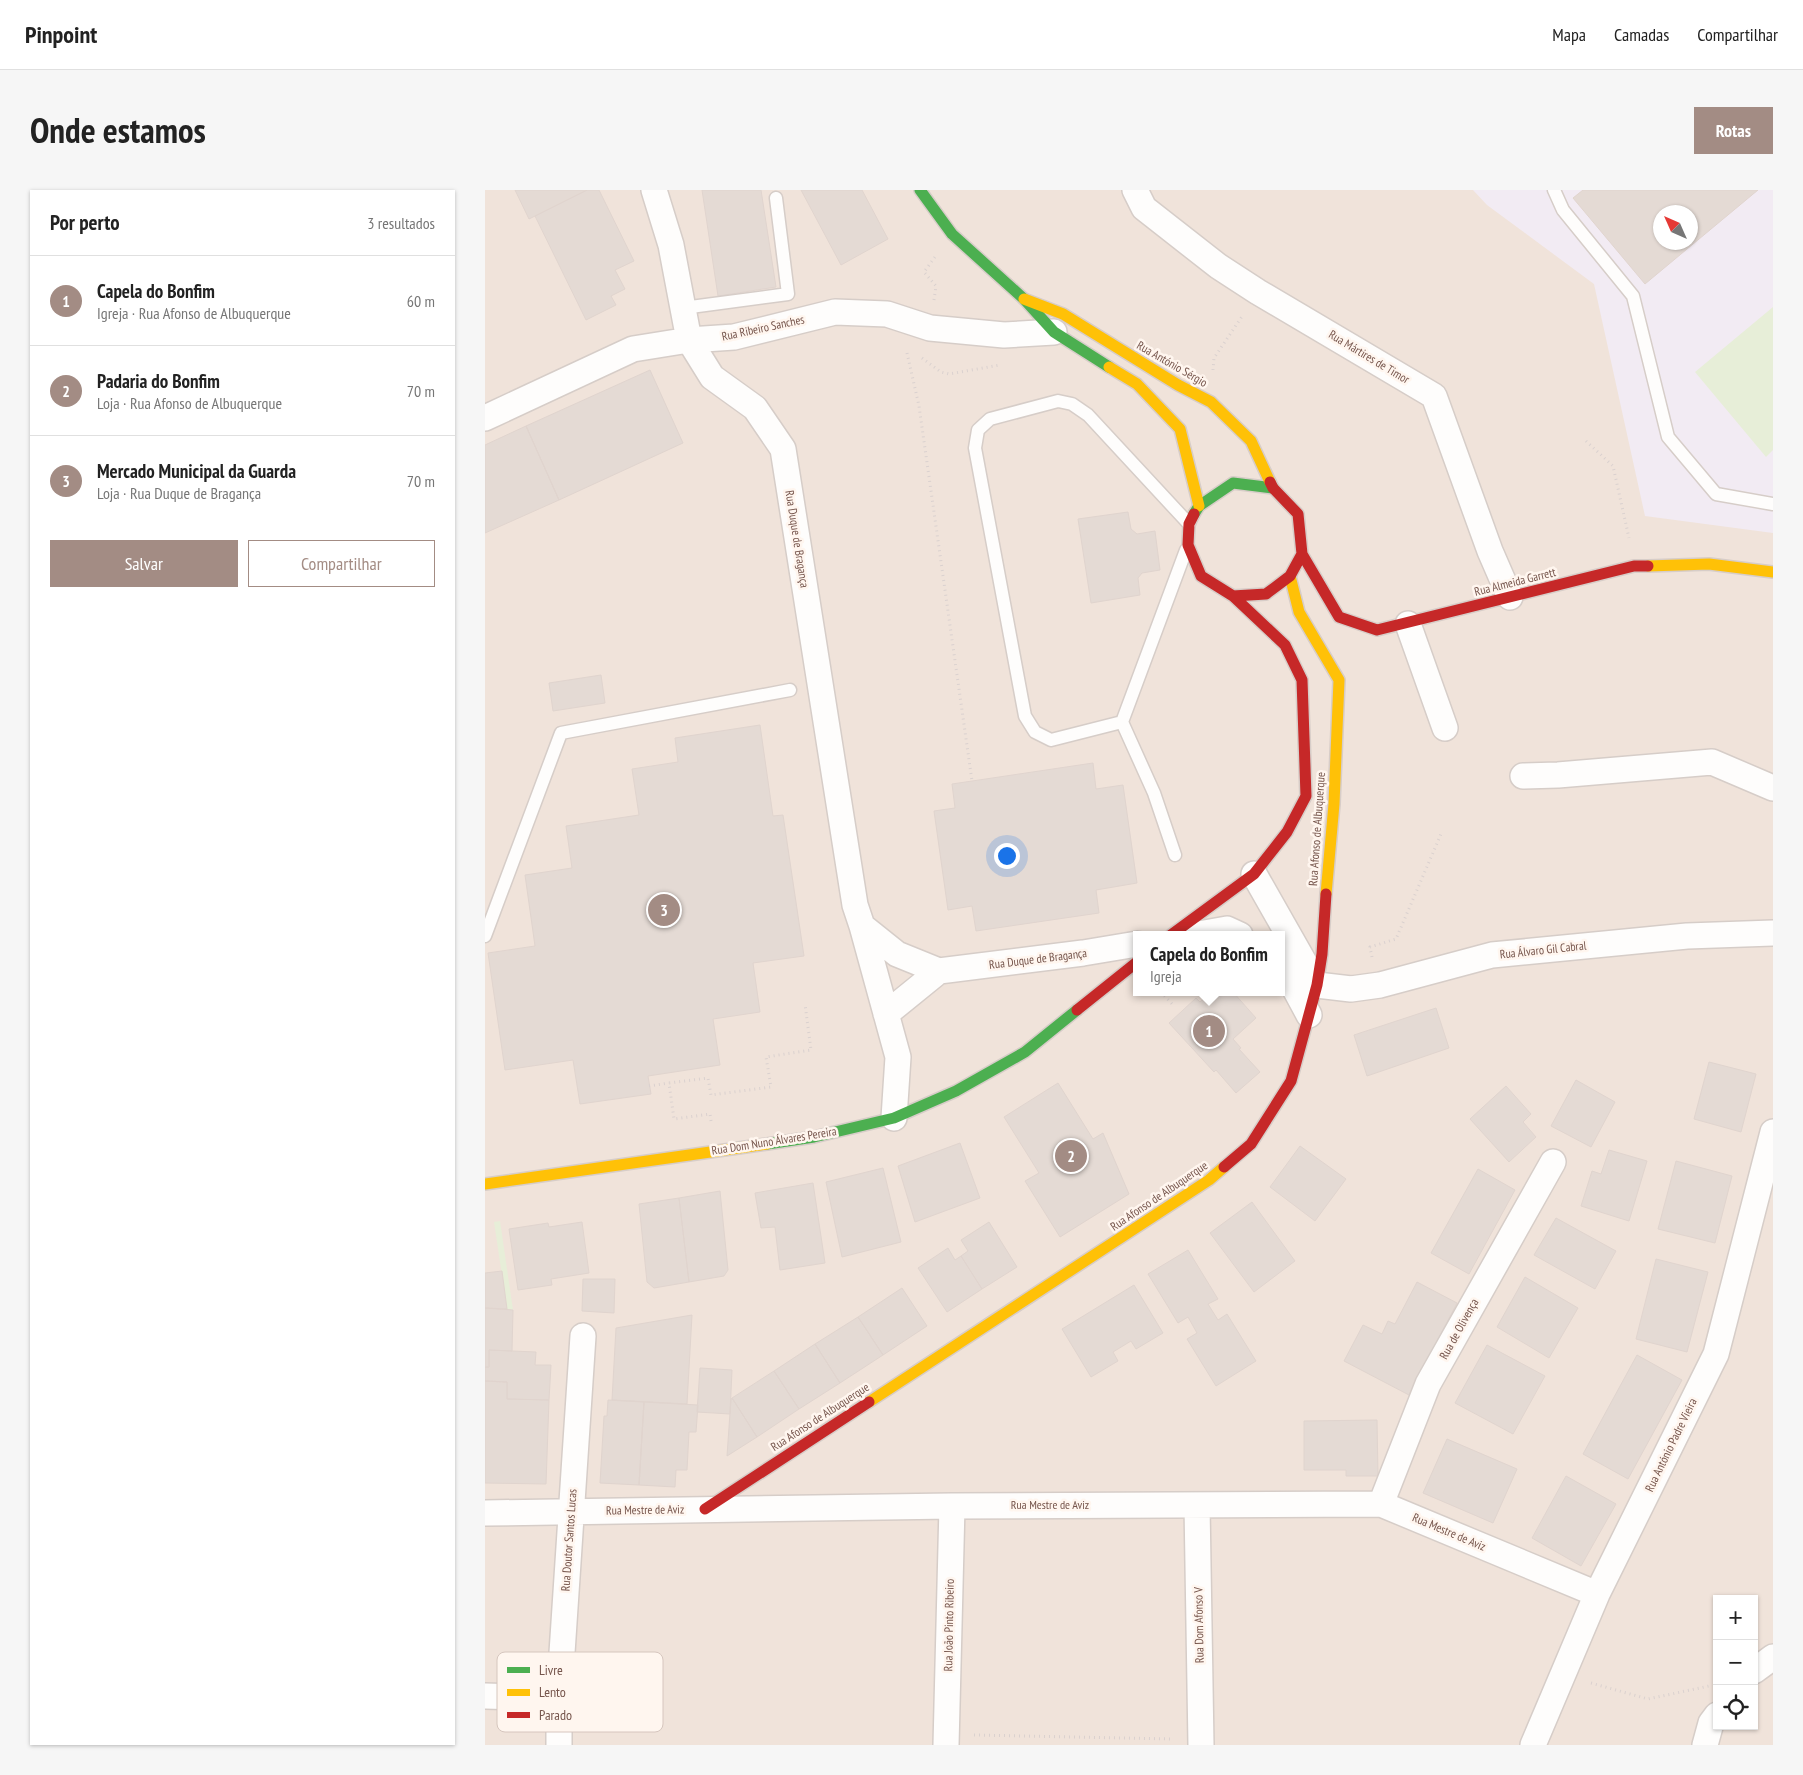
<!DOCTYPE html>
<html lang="pt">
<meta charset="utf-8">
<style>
:root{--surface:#fff;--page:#f6f6f6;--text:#222;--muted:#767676;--line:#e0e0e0;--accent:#a38c84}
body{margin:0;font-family:"PT Sans Narrow",sans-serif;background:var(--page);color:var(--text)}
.controls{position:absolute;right:15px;bottom:15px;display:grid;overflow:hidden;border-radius:0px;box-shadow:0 1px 4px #0004}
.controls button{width:45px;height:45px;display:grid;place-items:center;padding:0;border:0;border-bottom:1px solid var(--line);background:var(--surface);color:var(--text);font:25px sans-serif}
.compass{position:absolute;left:1168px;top:15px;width:45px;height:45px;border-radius:50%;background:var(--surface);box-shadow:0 1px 4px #0004;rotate:315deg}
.you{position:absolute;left:521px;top:665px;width:18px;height:18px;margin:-12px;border:4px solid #fff;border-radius:50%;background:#1a73e8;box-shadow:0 0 0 8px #1a73e833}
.badge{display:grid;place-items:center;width:32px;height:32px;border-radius:50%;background:var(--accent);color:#fff;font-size:16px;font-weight:700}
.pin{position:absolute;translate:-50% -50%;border:2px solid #fff;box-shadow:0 1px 5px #0006}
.popup{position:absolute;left:648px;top:741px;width:152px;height:65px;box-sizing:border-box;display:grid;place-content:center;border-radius:0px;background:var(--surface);filter:drop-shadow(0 1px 4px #0005);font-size:16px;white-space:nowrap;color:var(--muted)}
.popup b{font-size:19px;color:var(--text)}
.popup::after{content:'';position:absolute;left:50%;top:100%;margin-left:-10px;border:10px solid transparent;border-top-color:var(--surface)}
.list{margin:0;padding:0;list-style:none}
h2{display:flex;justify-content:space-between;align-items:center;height:65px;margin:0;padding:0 20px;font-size:21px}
h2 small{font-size:16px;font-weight:400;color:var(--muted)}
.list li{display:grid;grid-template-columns:32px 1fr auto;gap:15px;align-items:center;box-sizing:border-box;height:90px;padding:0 20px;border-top:1px solid var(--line)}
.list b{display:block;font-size:19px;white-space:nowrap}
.list p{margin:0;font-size:16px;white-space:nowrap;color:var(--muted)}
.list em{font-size:16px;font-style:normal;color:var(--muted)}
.actions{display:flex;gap:10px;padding:15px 20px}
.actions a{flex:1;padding:11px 0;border:1px solid var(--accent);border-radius:0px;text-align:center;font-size:18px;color:var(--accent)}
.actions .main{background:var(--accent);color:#fff}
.icon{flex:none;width:28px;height:28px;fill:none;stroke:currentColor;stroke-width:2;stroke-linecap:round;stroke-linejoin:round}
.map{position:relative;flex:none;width:1288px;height:1555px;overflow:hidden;border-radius:0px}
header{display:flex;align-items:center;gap:30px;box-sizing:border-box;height:70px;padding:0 25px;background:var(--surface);border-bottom:1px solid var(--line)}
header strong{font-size:24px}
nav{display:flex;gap:28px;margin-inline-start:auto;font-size:18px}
.intro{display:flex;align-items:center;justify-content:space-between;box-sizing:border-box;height:120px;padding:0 30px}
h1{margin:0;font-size:35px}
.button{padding:12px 22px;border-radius:0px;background:var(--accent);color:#fff;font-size:18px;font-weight:700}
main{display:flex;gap:30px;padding:0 30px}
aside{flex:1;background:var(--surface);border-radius:0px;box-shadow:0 1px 4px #0004}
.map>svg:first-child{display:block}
</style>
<header>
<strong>Pinpoint</strong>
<nav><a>Mapa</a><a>Camadas</a><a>Compartilhar</a></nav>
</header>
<div class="intro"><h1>Onde estamos</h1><a class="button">Rotas</a></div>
<main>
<aside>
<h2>Por perto<small>3 resultados</small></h2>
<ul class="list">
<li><span class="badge">1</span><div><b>Capela do Bonfim</b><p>Igreja · Rua Afonso de Albuquerque</p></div><em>60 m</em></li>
<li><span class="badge">2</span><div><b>Padaria do Bonfim</b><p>Loja · Rua Afonso de Albuquerque</p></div><em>70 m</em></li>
<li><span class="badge">3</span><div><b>Mercado Municipal da Guarda</b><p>Loja · Rua Duque de Bragança</p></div><em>70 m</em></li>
</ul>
<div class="actions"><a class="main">Salvar</a><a>Compartilhar</a></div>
</aside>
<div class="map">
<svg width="1288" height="1555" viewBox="0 0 1288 1555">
<rect width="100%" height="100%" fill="#f7f2ec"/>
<path fill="#f0e3da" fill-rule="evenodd" d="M0,0h1288v1555h-1288zM1176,22h30v30h-30zM652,745h144v57h-144zM1232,1409h37v127h-37z"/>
<path fill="#f2ebf3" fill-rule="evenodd" d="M988,0h300v343l-128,-17 -51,-232 -107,-79zM1176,22h30v30h-30z"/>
<path fill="#e7eed8" d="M1288,117v143l-7,7 -71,-85z
M15,1031l13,89 -6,-1 -13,-87z"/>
<path fill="#e4dad4" stroke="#e0d4ce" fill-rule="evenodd" d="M30,0h72l-58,29z
M102,0h12l35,71 -19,9 10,19 -14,7 5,9 -30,15 -51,-104z
M217,0h59l15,97 -58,9z
M316,0h61l26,49 -47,26z
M1098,0h175l-113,94 -72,-86zM1176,22h30v30h-30z
M165,180l33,73 -124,57 -33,-74z
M41,236l33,74 -74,33v-88z
M643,322l3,17 6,5 18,-3 5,39 -18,3 -4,5 2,17 -49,8 -13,-84z
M116,485l4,28 -52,8 -4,-28z
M275,535l13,91 10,-1 21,141 -51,7 7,49 -47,7 7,46 -72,11 3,18 -71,10 -7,-44 -68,10 -17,-117 47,-7 -10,-71 47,-7 -6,-42 73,-11 -7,-46 46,-7 -3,-24z
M608,573l3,26 27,-4 14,98 -41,7 3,23 -123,18 -4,-25 -24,4 -14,-99 21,-3 -3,-24z
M726,802h22l23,26 -23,21 8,9 -2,1 21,23 -24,21 -20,-23 -2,2 -45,-49 27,-25 4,4z
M951,818l13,40 -82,28 -13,-41z
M1224,872l47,12 -15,58 -47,-13z
M1091,890l39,22 -24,45 -40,-21z
M573,893l35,56 10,-6 26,61 -69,43 -35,-56 14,-8 -35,-56z
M1021,896l25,28 -8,8 13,15 -27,25 -39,-43z
M475,953l20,55 -65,24 -17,-56z
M815,956l46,33 -31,42 -45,-34z
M1124,960l38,11 -18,60 -48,-15 11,-35 9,3z
M1191,971l56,15 -17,67 -57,-14z
M398,978l18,74 -59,15 -16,-75z
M993,979l37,21 -46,84 -38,-21z
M328,993l12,80 -45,7 -5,-43 -14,1 -6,-35z
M235,1001l8,79 -4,6 -35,6 -10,-84z
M194,1008l10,84 -35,6 -7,-6 -8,-78z
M767,1012l43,59 -41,31 -44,-59z
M1071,1028l60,33 -21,38 -61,-34z
M97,1032l7,51 -38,6 1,6 -34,5 -9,-61 39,-6 1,4z
M504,1032l28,45 -35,22 -21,-33 7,-5 -7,-11z
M463,1058l7,12 6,-4 21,33 -35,23 -29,-44z
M703,1060l30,49 -10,5 10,16 9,-6 29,47 -40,25 -29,-47 10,-6 -9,-16 -10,6 -30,-49z
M1171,1069l52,13 -21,80 -51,-13z
M17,1081l5,38 -22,-1v-35z
M1040,1087l53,31 -29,50 -52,-31z
M98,1089h32l-1,34 -32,-2z
M932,1092l40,21 -48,92 -65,-34 19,-36 19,9 6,-13 7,3z
M649,1095l29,48 -27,16 -5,-8 -18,11 5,9 -27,16 -29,-48z
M417,1098l25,38 -44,29 -25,-38z
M0,1118l28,2 -1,41 -23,-1v17h-4z
M207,1125l-5,89 -75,-4 4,-72z
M373,1127l25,38 -43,28 -25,-39z
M330,1154l25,39 -41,26 -25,-38z
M1002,1155l58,31 -32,58 -58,-31z
M4,1160l47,2 -1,13h16l-2,35 -42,-1v-17l-22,-1v-14h4z
M1152,1165l45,25 -54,99 -45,-25z
M215,1178l32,2 -2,44 -33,-2z
M289,1181l25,38 -42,28 -25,-39z
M0,1191l22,1v17l42,1 -3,84 -61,-1z
M247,1208l25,39 -30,19 4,-57z
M123,1210l36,2 -5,83 -39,-2 4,-67h3z
M159,1212l54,3 -2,27h-7l-2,38h-11l-1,17 -36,-2z
M892,1230l1,56h-32v-6h-42v-49z
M962,1249l70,30 -24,54 -70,-30z
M1081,1286l50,28 -35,62 -49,-28z"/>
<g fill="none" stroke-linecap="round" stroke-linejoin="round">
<g stroke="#d6cdc8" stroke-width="15">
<path id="lane" d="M1069,0l9,20 70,86 35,141 48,57 57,10
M198,118l105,-14 -12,-96
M701,360l-64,172 -71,18 -16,-8 -10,-16 -50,-268 3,-18 12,-11 68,-18 14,3 16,11 101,109
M637,532l32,71 21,62
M0,746l76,-203 229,-43"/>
</g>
<g stroke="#d6cdc8" stroke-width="28">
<path id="street" d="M169,0l17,55 18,95 23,37 43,31 28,41 72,456 7,21 36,131 -4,61
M650,0l9,18 74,58 40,26 176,104 56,155 20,46
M0,228l148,-69 56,-9 45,-3 101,-25 52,2 43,14 74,7 50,-3
M923,434l37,104
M1038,586l35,-1 154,-13 61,26
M769,684l63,111 34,4 29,-4 112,-30 195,-19 86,-3
M377,736l35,28 42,17
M708,745l34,-6 13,6
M796,773l28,52
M401,824l53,-43 144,-18 54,-9
M896,1314l47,-120 125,-222
M712,1315l4,240
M0,1323l467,-7 429,-2 216,90
M1269,1481l19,-14
M0,1506l74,2
M74,1555v-47l24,-362
M461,1555l6,-239
M1048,1555l64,-151 119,-240 57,-222
M1220,1555l6,-22 6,-8"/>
</g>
<g stroke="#d7cdc8" stroke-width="14">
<path id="fast" d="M435,0l32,44 72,65 30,33 55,35
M709,324l5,-8 34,-23 40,5
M282,954l47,-7 80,-19 62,-27 69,-39 52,-42"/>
</g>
<g stroke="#d7cdc8" stroke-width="14">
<path id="slow" d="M539,109l39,15 115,71 33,17 40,39 19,41
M624,177l28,17 43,45 19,77
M1163,376l61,-2 64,8
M805,386l9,36 40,68 -5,124 -8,90
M0,994l282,-40
M384,1212l340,-222 15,-13"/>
</g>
<g stroke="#d7cdc8" stroke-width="14">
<path id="jam" d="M709,324l-5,10 -1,21 13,31 32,20 33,-2 24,-18 12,-22 -4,-40 -25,-26 -3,-6
M817,364l37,63 38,13 257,-64h14
M686,745l83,-61 33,-42 19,-36 -4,-116 -17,-35 -52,-49
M592,820l60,-48
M739,977l27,-23 40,-63 26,-96 5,-31 4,-60
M220,1319l164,-107"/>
</g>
<path stroke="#dad1cf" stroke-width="3" stroke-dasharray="1 4" stroke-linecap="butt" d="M449,110l2,-14 -12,-14 11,-15
M422,163l12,53 53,375
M437,168l19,14 8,2 51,-9
M728,180l1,-12 29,-43
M1101,251l27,25 16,72
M887,767l-2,-10 26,-8 45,-105
M676,802l13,14
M164,896l20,-3
M226,931l-1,-7 -36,5 -5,-36 39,-5 3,17 60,-8 -5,-30 45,-7 -6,-46
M1106,1493l57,16 61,-13
M489,1545l199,4"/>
<use href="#lane" stroke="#fefdfc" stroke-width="12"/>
<use href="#street" stroke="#fefdfc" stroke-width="25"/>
<use href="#fast" stroke="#4caf50" stroke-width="11"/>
<use href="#slow" stroke="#ffc107" stroke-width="11"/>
<use href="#jam" stroke="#c62828" stroke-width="11"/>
</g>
<g text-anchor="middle" stroke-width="5" stroke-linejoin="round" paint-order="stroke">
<g font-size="12" fill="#76554c" stroke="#fff6ef">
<text transform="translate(278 138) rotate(-12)" y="4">Rua Ribeiro Sanches</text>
<text transform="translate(884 167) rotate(31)" y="4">Rua Mártires de Timor</text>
<text transform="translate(687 174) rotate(30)" y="4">Rua António Sérgio</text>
<text transform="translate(312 349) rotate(81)" y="4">Rua Duque de Bragança</text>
<text transform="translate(1030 392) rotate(-14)" y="4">Rua Almeida Garrett</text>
<text transform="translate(832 639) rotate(-86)" y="4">Rua Afonso de Albuquerque</text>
<text transform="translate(1058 760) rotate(-6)" y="4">Rua Álvaro Gil Cabral</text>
<text transform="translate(553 769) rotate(-7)" y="4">Rua Duque de Bragança</text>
<text transform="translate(289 951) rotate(-9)" y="4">Rua Dom Nuno Álvares Pereira</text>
<text transform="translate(674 1006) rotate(-34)" y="4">Rua Afonso de Albuquerque</text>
<text transform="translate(974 1139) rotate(-61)" y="4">Rua de Olivença</text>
<text transform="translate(335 1227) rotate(-33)" y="4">Rua Afonso de Albuquerque</text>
<text transform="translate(1186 1255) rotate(-64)" y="4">Rua António Padre Vieira</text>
<text x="565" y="1319">Rua Mestre de Aviz</text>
<text transform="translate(160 1320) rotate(-1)" y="4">Rua Mestre de Aviz</text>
<text transform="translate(964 1342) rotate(23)" y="4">Rua Mestre de Aviz</text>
<text transform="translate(84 1350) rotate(-86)" y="4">Rua Doutor Santos Lucas</text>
<text transform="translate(464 1435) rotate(-89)" y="4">Rua João Pinto Ribeiro</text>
<text transform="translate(714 1435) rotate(-91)" y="4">Rua Dom Afonso V</text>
</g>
</g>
<rect x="12" y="1462" width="166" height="80" rx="8" fill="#fff6ef" stroke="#d6c6be" stroke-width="1"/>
<rect x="22" y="1477" width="23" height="6" fill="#4caf50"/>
<rect x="22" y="1499" width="23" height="7" fill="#ffc107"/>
<rect x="22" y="1522" width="23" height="6" fill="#c62828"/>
<g font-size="14" fill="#76554c">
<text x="54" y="1485">Livre</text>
<text x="54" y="1507">Lento</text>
<text x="54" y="1530">Parado</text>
</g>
</svg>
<div class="controls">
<button>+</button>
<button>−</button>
<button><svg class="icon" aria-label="locate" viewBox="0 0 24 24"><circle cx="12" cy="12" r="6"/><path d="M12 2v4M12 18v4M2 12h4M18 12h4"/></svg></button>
</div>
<svg class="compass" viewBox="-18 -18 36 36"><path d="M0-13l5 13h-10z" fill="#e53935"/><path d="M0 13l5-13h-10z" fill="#767676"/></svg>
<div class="you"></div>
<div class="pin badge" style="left:724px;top:841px">1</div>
<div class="popup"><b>Capela do Bonfim</b>Igreja</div>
<div class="pin badge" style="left:586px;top:966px">2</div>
<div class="pin badge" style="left:179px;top:720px">3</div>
</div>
</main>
